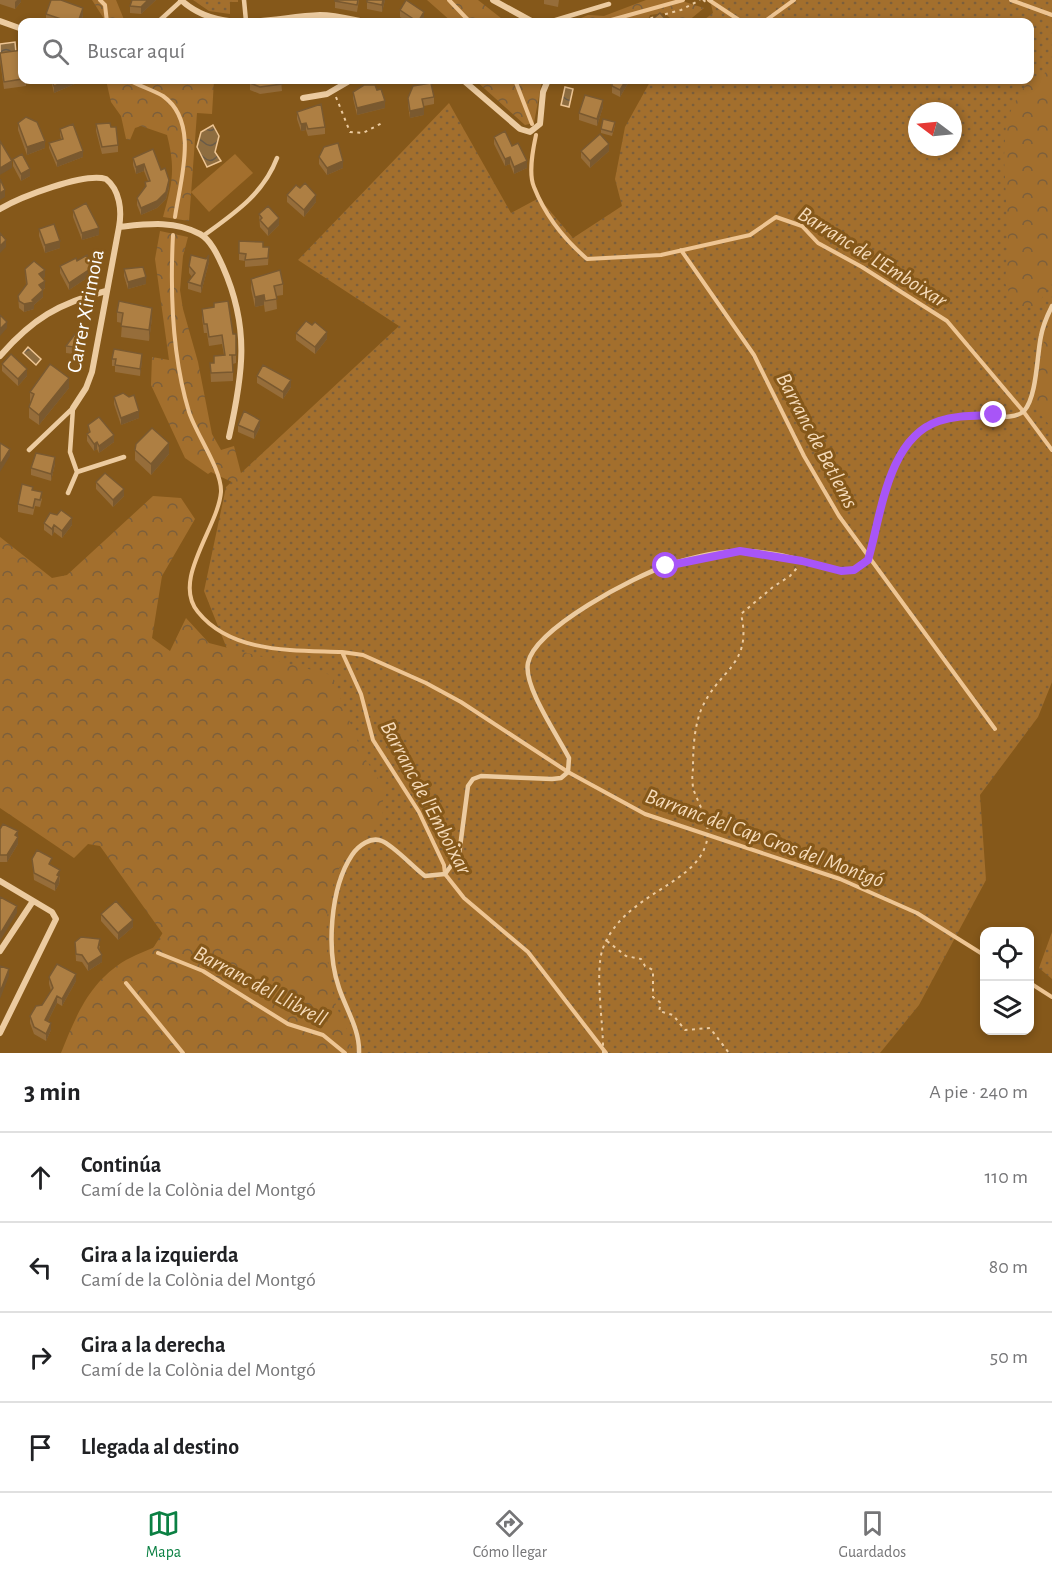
<!DOCTYPE html>
<html lang="es">
<meta charset="utf-8">
<style>
:root{--surface:#fff;--page:#f2f2f2;--text:#202124;--muted:#757577;--line:#e0e0e0;--accent:#0b8043}
body{margin:0;font-family:"Alegreya Sans",sans-serif;background:var(--page);color:var(--text)}
.controls{position:absolute;right:18px;bottom:18px;display:grid;overflow:hidden;border-radius:12px;box-shadow:0 3px 9px #0003}
.controls button{width:54px;height:54px;display:grid;place-items:center;padding:0;border:0;border-bottom:2px solid var(--line);background:var(--surface);color:var(--text);font:30px sans-serif}
.compass{position:absolute;left:908px;top:102px;width:54px;height:54px;border-radius:50%;background:var(--surface);box-shadow:0 3px 9px #0003;rotate:286deg}
.stop{position:absolute;width:18px;height:18px;margin:-14px;border:4px solid #a855f7;border-radius:50%;background:#fff}
.stop.end{background:#a855f7;border-color:#fff;box-shadow:0 2px 6px #0008}
.list{margin:0;padding:0;list-style:none}
h2{display:flex;justify-content:space-between;align-items:center;height:78px;margin:0;padding:0 24px;font-size:26px}
h2 small{font-size:20px;font-weight:400;color:var(--muted)}
.list li{display:grid;grid-template-columns:39px 1fr auto;gap:18px;align-items:center;box-sizing:border-box;height:90px;padding:0 24px;border-top:2px solid var(--line)}
.list b{display:block;font-size:22px;white-space:nowrap}
.list p{margin:0;font-size:20px;white-space:nowrap;color:var(--muted)}
.list em{font-size:20px;font-style:normal;color:var(--muted)}
.icon{flex:none;width:33px;height:33px;fill:none;stroke:currentColor;stroke-width:2;stroke-linecap:round;stroke-linejoin:round}
.map{position:relative;flex:none;width:1052px;height:1053px;overflow:hidden}
.search{position:absolute;background:var(--surface);box-shadow:0 3px 9px #0003;left:18px;right:18px;top:18px;height:66px;display:flex;align-items:center;gap:15px;box-sizing:border-box;padding:0 21px;border-radius:12px;color:var(--muted);font-size:22px}
.sheet{height:438px;background:var(--surface)}
nav{display:flex;justify-content:space-around;align-items:center;box-sizing:border-box;height:84px;border-top:2px solid var(--line);background:var(--surface);font-size:16px;color:var(--muted)}
nav a{display:grid;justify-items:center;gap:3px}
nav .on{color:var(--accent)}
.map>svg:first-child{display:block}
</style>
<div class="map">
<svg width="1052" height="1053" viewBox="0 0 1052 1053">
<defs>
<pattern id="grass-dots" width="8" height="8" patternUnits="userSpaceOnUse" patternTransform="scale(1.5)"><rect width="8" height="8" fill="#a36f2d"/><path d="M2 2h.1M6 6h.1" fill="none" stroke="#7c5f3b" stroke-width="1.8" stroke-linecap="round"/></pattern>
<pattern id="forest-crowns" width="20" height="18" patternUnits="userSpaceOnUse" patternTransform="scale(1.5)"><rect width="20" height="18" fill="#a36f2d"/><path d="M2 6a3 3 0 1 1 6 0M12 15a3 3 0 1 1 6 0" fill="none" stroke="#7c5f3b"/></pattern>
<pattern id="water-waves" width="16" height="10" patternUnits="userSpaceOnUse" patternTransform="scale(1.5)"><rect width="16" height="10" fill="#8e6d40"/><path d="M0 5q4-4 8 0t8 0" fill="none" stroke="#6a5b47"/></pattern>
</defs>
<rect width="100%" height="100%" fill="#85581a"/>
<path fill="url(#grass-dots)" fill-rule="evenodd" d="M193,0h45v2h-8v12l-21,-3z
M710,0h342v682l-14,35 -58,78 6,85 -67,125 -39,48h-794l186,-291 -68,-171 22,-104 173,-161 -101,-66 151,-157 62,110 28,-15 34,40 49,-32 -7,-27 10,-52 26,-47h379v-58h-329l12,-9zM917,111h36v36h-36z
M1052,932v47l-13,-11z"/>
<path fill="url(#forest-crowns)" d="M92,0h24l9,22h-19z
M427,0h51l28,22h-54z
M646,0h33l25,8 -17,14h-12l-11,-9 -14,2 -3,7h-75l16,-7 16,1z
M1052,68v213l-15,25h-18l-6,-5 -8,-18 3,-41 -4,-86 2,-32 7,-19 12,-19z
M106,80h108l-2,34 -15,-1 -8,108 -26,-4c9,-33 13,-47 4,-82l-26,-9 -6,2 -5,12 -4,-1 -5,-23 -10,-14z
M475,80h67l-8,43 -9,2z
M160,231l28,6 -5,19 -3,34 3,19 15,53 14,72 9,16 13,-4 8,31 -6,7 -25,-12 -3,2 -23,-16 -34,-73 1,-28 17,3 -14,-101z
M1052,318v110l-20,-23 14,-75z
M153,496l28,2 14,21 -33,57 -10,62 18,13 16,-33 23,25 122,32 33,82 23,35 -6,13 3,15c-8,7 -19,12 -26,20 -38,39 -36,112 -23,162 5,17 19,33 15,51h-289c15,-37 28,-71 65,-93 13,-7 28,-12 42,-19l-68,-95 -12,-2 -14,14 -74,-50v-271l52,41 15,-3z"/>
<path fill="#a36f2d" d="M235,154l18,19 -44,39 -18,-20z"/>
<path fill="url(#water-waves)" stroke="#eec593" stroke-width="1.5" d="M15,42l1,11 -16,2v-11z
M565,87l8,2 -4,18 -8,-2z
M213,125l6,11 -4,16 6,9 -14,6 -10,-20 4,-15z
M28,347l13,12 -5,6 -13,-12z"/>
<g fill="none" stroke-linecap="round" stroke-linejoin="round">
<path stroke="#eec593" stroke-width="4" d="M100,0l5,5 2,17
M449,0l21,22
M709,0l30,20 9,2
M1011,0l41,15
M604,22l79,-22
M752,22l13,-1 29,-21
M129,80c10,6 24,10 34,16 37,26 17,85 12,121
M515,80l17,44
M536,135c-3,14 -8,38 -2,52 11,28 31,53 53,72l74,-4 89,-20 26,-18 26,9 16,17 44,24 85,54 76,90 29,39
M173,235c-3,58 -1,121 16,177 7,22 33,58 32,80 -3,36 -50,88 -23,120 34,42 96,38 144,40l19,42 12,46 46,72 25,53 1,9 19,24 64,54 78,101
M681,250l73,105 50,101 35,60 156,213
M342,652l21,3 63,28 35,19 107,70 77,42 195,65 77,34 67,42
M158,953l45,18 85,53 35,11 22,18
M126,983l57,70
M1030,983l22,14"/>
<path stroke="#eccba0" stroke-width="2" stroke-dasharray="3 4.5" stroke-linecap="butt" d="M703,0l3,2 8,-2
M636,22l45,-12 19,-10
M336,97l14,35 13,1 21,-11
M607,941l19,15 15,3 4,7 8,4v27l8,6 -2,8 14,4 12,15 25,-2 19,25
M603,1053c1,-27 -9,-81 0,-105 20,-53 88,-62 102,-101 8,-21 -4,-37 -11,-56 -2,-6 -2,-16 -1,-22 0,-19 1,-41 8,-59 17,-41 52,-44 40,-96l32,-27 17,-11 7,-8"/>
<path stroke="#eccba0" stroke-width="4.5" d="M244,0l2,21
M158,22l24,-22
M549,22l60,-18
M203,236c30,-22 60,-41 74,-78
M73,408l-3,44 7,20
M29,450l44,-42
M68,493l9,-21 47,-15
M359,1053c1,-23 -13,-44 -20,-65 -13,-37 -9,-100 13,-133 6,-9 19,-19 30,-14 12,5 31,26 43,35l20,-2 14,-19 9,-69 5,-7 8,-3 71,3 9,-1 7,-6 1,-14c-11,-22 -46,-72 -41,-95 7,-35 107,-87 140,-98 22,-7 48,-14 72,-14 20,0 44,4 63,10 22,6 40,16 61,3 9,-10 9,-26 12,-38 5,-29 16,-61 34,-84 34,-43 97,-14 114,-31 13,-14 13,-57 17,-75 2,-11 6,-20 11,-30"/>
<path stroke="#eccba0" stroke-width="6" d="M181,0c40,36 90,17 139,15 15,0 30,4 45,7
M493,0l40,22
M0,21l22,8
M463,80l57,49 10,3 10,-8 3,-32 5,-12
M303,98l24,-4 24,-14
M0,209c20,-12 85,-37 106,-30 14,11 16,32 13,48l-27,145 -6,16 -13,20
M119,227c28,-3 55,-7 81,7 11,6 18,22 23,33 27,61 20,107 6,170
M0,356c32,-37 59,-53 106,-65
M0,881l52,31 4,7 -56,114
M0,951l33,-50"/>
</g>
<path fill="#966d3a" d="M0,0h21v2l-6,7 -15,-5z
M132,0h24l-15,14 -11,-1v-7z
M335,0h24l-2,12 -22,-4z
M367,0h18l-3,12 -15,-3z
M544,0h15l-1,7 -14,-3z
M400,10l24,9 -2,3h-14l-8,-5z
M46,14l37,1 -2,7h-31l-4,-1z
M0,53l22,27h6h-2v6l-22,3 -4,-29z
M51,80h33l-30,13z
M281,80l1,11 -22,3 -10,-4v-7z
M608,80h22l-10,17 -8,-4v-8l-4,-3z
M353,92l32,16 -28,7 -4,-17z
M434,97v7l-10,2v9l-14,3 -2,-13v-7z
M603,107l-6,19 -18,-6v-7z
M297,112l28,15v7l-17,2 -2,-6 -5,1 -4,-12z
M18,123l27,25 -18,7 -9,-25z
M96,124l15,3 7,18v7l-16,2 -6,-23z
M615,125l-3,11 -11,-3v-4z
M60,129l23,28 -26,10 -8,-19v-5l12,-4 -1,-4z
M494,137l18,9 15,22 -13,6 -4,-10 -5,2 -11,-22z
M581,151h28l-19,17 -9,-10z
M319,157l24,11 -16,7 -8,-11z
M133,158l28,12 8,17 -3,12 -9,9 -16,7 -4,-10v-7l8,-11v-5l3,-1 -4,-10 -8,3 -3,-9z
M13,159l17,17 -9,5 -8,-15z
M300,188l16,14 -12,15 -17,-15v-7z
M73,210l26,25 -17,5 -9,-23z
M259,214l20,11 -11,11 -8,-9z
M39,229l21,19 -15,5 -6,-17z
M239,241l24,6h6l-1,18 -23,2v-6l-6,-1z
M77,261l16,13 -24,16 -9,-17v-7z
M209,262l-8,31 -13,-4v-7l4,-5 -3,-4v-7z
M25,269l20,8 -3,1 3,10 -2,2v7l-9,8v4l-10,3 -5,-4 -1,-12 8,-11z
M124,269l22,15 -18,5 -4,-13z
M251,279l32,5v11l-7,1 1,13 -12,3 -1,-7 -9,2 -4,-18z
M214,303l19,31h3v29l-3,1v17l-22,1 -1,-19h4l10,-8 -2,-11 -13,2 -2,-13h-3l-2,-15v-9l12,-2z
M117,312l35,6 -3,23 -28,-4 1,-14 -5,-1z
M84,329l-3,26 -15,-2v-7z
M296,333l31,6 -12,15 -19,-14z
M112,359l30,2 -2,15 -25,-4v-6h-3z
M2,364l25,12 -9,10 -16,-15z
M257,376l34,11 -8,12 -26,-16z
M69,388l-30,37 -10,-7v-11l1,-4v-11z
M114,397l25,21 -18,7 -7,-21z
M88,425l26,17 -15,11 -2,-4 -3,2 -7,-10v-7l2,-1z
M238,425l22,2 -6,12 -16,-7z
M135,450l34,4 -18,21 -16,-15z
M55,464l-4,17 -20,-6v-7z
M96,482l28,14 -11,11 -17,-18z
M33,490l9,9 -2,8 -5,-1 -2,9 -15,-3v-8z
M57,515l15,10 -10,13 -8,-6 -2,4 -8,-6v-7z
M0,829l18,2v13l-11,18h-7z
M32,859l19,7 9,11 -1,7 -4,7 -21,-11z
M101,914l32,13 -15,13 -17,-19z
M75,942l25,4 -1,4 3,12 -14,9 -6,-9 -6,-1z
M49,977l27,4 -14,25 -5,-3 -9,18 3,9 -5,11 -12,-7 -4,-11v-7l12,-11 9,-14 -2,-7z"/>
<path fill="#7a592f" d="M17,0h4v2l-6,7v-7z
M148,0h8l-15,14v-7z
M383,0h2l-3,12v-7z
M83,8v7l-2,7h-3z
M424,12v7l-2,3h-4z
M69,80h15l-30,13v-7z
M626,80h4l-10,17v-7z
M603,100v7l-6,19v-7z
M385,101v7l-28,7v-7z
M424,108v7l-14,3v-7z
M306,123v7l-5,1v-7z
M45,141v7l-18,7v-8z
M609,144v7l-19,17v-7z
M83,151v6l-26,10v-6z
M510,157v7l-5,2v-7z
M12,161v7l-12,7v-7z
M343,161v7l-16,7v-7z
M527,161v7l-13,6v-7z
M144,164v7l-8,3v-7z
M30,169v7l-9,5v-7z
M169,180v7l-3,12 -9,9 -16,7v-7z
M5,190v7l-5,3v-7z
M316,195v7l-12,15v-7z
M279,218v7l-11,11v-7z
M99,228v7l-17,5v-7z
M6,240v7l-6,6v-7z
M60,241v7l-15,5v-8z
M209,255v7l-8,31v-7z
M93,267v7l-24,16v-7z
M45,270v7l-6,4v-7z
M146,277v7l-18,5v-7z
M45,281v7l-6,5v-8z
M43,290v7l-9,8v4l-10,3v-8l8,-4z
M264,295v10l-9,2v-10z
M152,308v10l-3,23v-11z
M7,322v6l-7,8v-7z
M84,322v7l-3,26v-7z
M327,332v7l-12,15v-7z
M142,354v7l-2,15v-7z
M27,369v7l-9,10v-7z
M69,378v10l-30,37v-10z
M291,380v7l-8,12v-7z
M139,411v7l-18,7v-7z
M260,420v7l-6,12v-7z
M114,435v7l-15,11v-7z
M97,442v7l-3,2v-7z
M169,443v11l-18,21v-11z
M10,449v7l-10,16v-7z
M55,457v7l-4,17v-7z
M124,489v7l-11,11v-7z
M72,518v7l-10,13v-7z
M54,525v7l-2,4v-7z
M18,831v13l-11,18v-7l8,-20z
M60,870l-1,14 -4,7v-7z
M17,906v7l-17,28v-7z
M133,920v7l-15,13v-7z
M102,955v7l-14,9v-7z
M9,969v7l-9,23v-7z
M76,974v7l-14,25v-7z
M57,996v7l-12,24v-7z
M51,1023v7l-5,11v-7z"/>
<path fill="#ae7f43" stroke="#7a592f" stroke-width="1.5" d="M51,0h10l22,8 -5,14h-8l-24,-8z
M132,0h16l-7,7 -11,-1z
M335,0h23l-1,5 -22,-4z
M367,0h16l-1,5 -15,-3z
M406,0l18,12 -6,10 -18,-12z
M660,13l8,9h-19z
M22,50v29l-18,3 -4,-29z
M52,80h17l-15,6z
M251,80h30l1,4 -22,3 -10,-4z
M612,80h14l-6,10 -8,-4z
M431,83l3,14 -12,2 2,9 -14,3 -2,-13 5,-12z
M364,85h11l2,5 4,-1 4,12 -28,7 -4,-16z
M585,95l18,5 -6,19 -18,-6z
M321,104l4,23 -17,2 -2,-6 -5,1 -4,-12z
M26,117l11,5 8,19 -18,6 -9,-24z
M603,119l12,3 -3,10 -11,-3z
M110,123l1,4h5l2,18 -16,2 -6,-23z
M73,124l10,27 -26,10 -8,-18 14,-4 -3,-10z
M505,131l7,15 6,-3 9,18 -13,6 -4,-10 -5,2 -11,-22z
M600,134l9,10 -19,17 -9,-10z
M0,141l12,20 -12,7z
M338,143l5,18 -16,7 -8,-11 5,-10z
M153,149l8,21 4,-2 4,12 -3,12 -9,9 -16,7 -4,-10 9,-12 -1,-4 5,-1 -6,-17 -8,3 -3,-9z
M22,154l8,15 -9,5 -8,-15z
M0,179l5,11 -5,3z
M305,183l11,12 -12,15 -17,-15 9,-10 4,3z
M86,203l13,25 -17,5 -9,-23z
M268,206l11,12 -11,11 -8,-9 2,-2 -3,-4z
M54,224l6,17 -15,4 -6,-16z
M0,233l6,7 -6,6z
M239,241l24,1v5h6l-1,11 -23,2 1,-6 -7,-1z
M87,255l6,12 -24,16 -9,-17 16,-8 1,3z
M191,255l15,4 3,-4 -8,31 -13,-4 7,-9 -6,-7z
M34,261l11,9 -6,4 6,7 -6,4 4,5 -11,10 2,2 -10,2 -5,-3 -1,-5 9,-12 -2,-15z
M143,267l3,10 -18,5 -4,-13z
M280,270l3,14 -9,2 3,13 -12,2 -1,-6 -9,2 -4,-18z
M119,301l33,7 -3,22 -28,-4 2,-13 -6,-1z
M228,301l5,33h3v21h-7h3l1,17 -22,1 -1,-10h4v-7l11,-1 -3,-20 -13,2 -2,-13h-3l-2,-15 12,-2v-4z
M0,315l7,7 -7,7z
M306,321l6,4 3,-3 12,10 -12,15 -19,-14z
M84,322l-3,26 -15,-2z
M114,349l28,5 -2,15 -25,-4 1,-6h-4z
M11,354l16,15 -9,10 -16,-15z
M50,364l19,14 -30,37 -10,-8 5,-13 -4,-2z
M263,365l28,15 -8,12 -26,-16z
M123,393l6,4 5,-2 5,16 -18,7 -7,-21z
M244,411l16,9 -6,12 -16,-7z
M99,417l15,18 -15,11 -2,-4 -3,2 -7,-10 3,-2 -2,-7z
M152,428l17,15 -18,21 -16,-14 1,-6z
M0,443l10,6 -10,16z
M36,453l19,4 -4,17 -20,-6z
M105,473l19,16 -11,11 -17,-18z
M22,484l11,3 -1,3 10,2 -2,8 -5,-1 -2,9 -15,-4z
M61,510l11,8 -10,13 -8,-6 -2,4 -8,-6 6,-10 7,2z
M3,824l15,7 -3,4 3,2 -11,18h-7v-26z
M37,850l15,8 -3,6 11,6 -3,5 2,1 -4,8 -21,-11 -2,-14z
M0,897l17,9 -17,28z
M116,901l17,19 -15,13 -17,-19z
M81,937l19,2 -2,9 4,7 -14,9 -6,-9 -6,-1 -1,-12z
M57,964l19,10 -14,25 -5,-3 -12,24 6,3 -5,11 -12,-7 -4,-11 6,-10 6,-1 11,-17 -4,-11z
M0,966l9,3 -9,23z"/>
<g fill="none" stroke-linecap="round" stroke-linejoin="round">
<path stroke="#a855f7" stroke-width="8" d="M666,566l74,-15 62,10 39,10 13,-1 14,-10c13,-43 19,-122 71,-139 18,-6 36,-5 55,-6"/>
</g>
<g text-anchor="middle" stroke-width="6" stroke-linejoin="round" paint-order="stroke">
<g font-size="21" fill="#fff" stroke="#85581a">
<text transform="translate(85 311) rotate(-79)" y="7">Carrer Xirimoia</text>
</g>
<g font-size="22" font-style="italic" fill="#f5dab8" stroke="#85581a">
<text transform="translate(873 256) rotate(32)" y="8">Barranc de L'Emboixar</text>
<text transform="translate(818 440) rotate(62)" y="8">Barranc de Betlems</text>
<text transform="translate(427 797) rotate(62)" y="8">Barranc de l'Emboixar</text>
<text transform="translate(765 837) rotate(20)" y="8">Barranc del Cap Gros del Montgó</text>
<text transform="translate(261 985) rotate(28)" y="8">Barranc del Llibrell</text>
</g>
</g>
</svg>
<div class="controls">
<button><svg class="icon" aria-label="locate" viewBox="0 0 24 24"><circle cx="12" cy="12" r="6"/><path d="M12 2v4M12 18v4M2 12h4M18 12h4"/></svg></button>
<button><svg class="icon" aria-label="layers" viewBox="0 0 24 24"><path d="M12 4l9 5-9 5-9-5zM3 14l9 5 9-5"/></svg></button>
</div>
<svg class="compass" viewBox="-18 -18 36 36"><path d="M0-13l5 13h-10z" fill="#e53935"/><path d="M0 13l5-13h-10z" fill="#757577"/></svg>
<div class="stop" style="left:666px;top:566px"></div>
<div class="stop end" style="left:994px;top:415px"></div>
<div class="search"><svg class="icon" aria-label="search" viewBox="0 0 24 24"><circle cx="10" cy="10" r="6"/><path d="M15 15l6 6"/></svg>Buscar aquí</div>
</div>
<section class="sheet">
<h2>3 min<small>A pie · 240 m</small></h2>
<ul class="list">
<li><svg class="icon" aria-label="ahead" viewBox="0 0 24 24"><path d="M12 20V5M6 11l6-6 6 6"/></svg><div><b>Continúa</b><p>Camí de la Colònia del Montgó</p></div><em>110 m</em></li>
<li><svg class="icon" aria-label="left" viewBox="0 0 24 24"><path d="M17 20v-9H6M10 6l-5 5 5 5"/></svg><div><b>Gira a la izquierda</b><p>Camí de la Colònia del Montgó</p></div><em>80 m</em></li>
<li><svg class="icon" aria-label="right" viewBox="0 0 24 24"><path d="M7 20v-9h11M14 6l5 5-5 5"/></svg><div><b>Gira a la derecha</b><p>Camí de la Colònia del Montgó</p></div><em>50 m</em></li>
<li><svg class="icon" aria-label="arrive" viewBox="0 0 24 24"><path d="M6 21V4h12l-3 4 3 4H6"/></svg><div><b>Llegada al destino</b></div></li>
</ul>
</section>
<nav>
<a class="on"><svg class="icon" aria-label="map" viewBox="0 0 24 24"><path d="M3 6l6-2 6 2 6-2v14l-6 2-6-2-6 2zM9 4v14M15 6v14"/></svg>Mapa</a>
<a><svg class="icon" aria-label="directions" viewBox="0 0 24 24"><path d="M12 3l9 9-9 9-9-9zM9 14v-3h6M13 9l2 2-2 2"/></svg>Cómo llegar</a>
<a><svg class="icon" aria-label="saved" viewBox="0 0 24 24"><path d="M7 4h10v16l-5-4-5 4z"/></svg>Guardados</a>
</nav>
